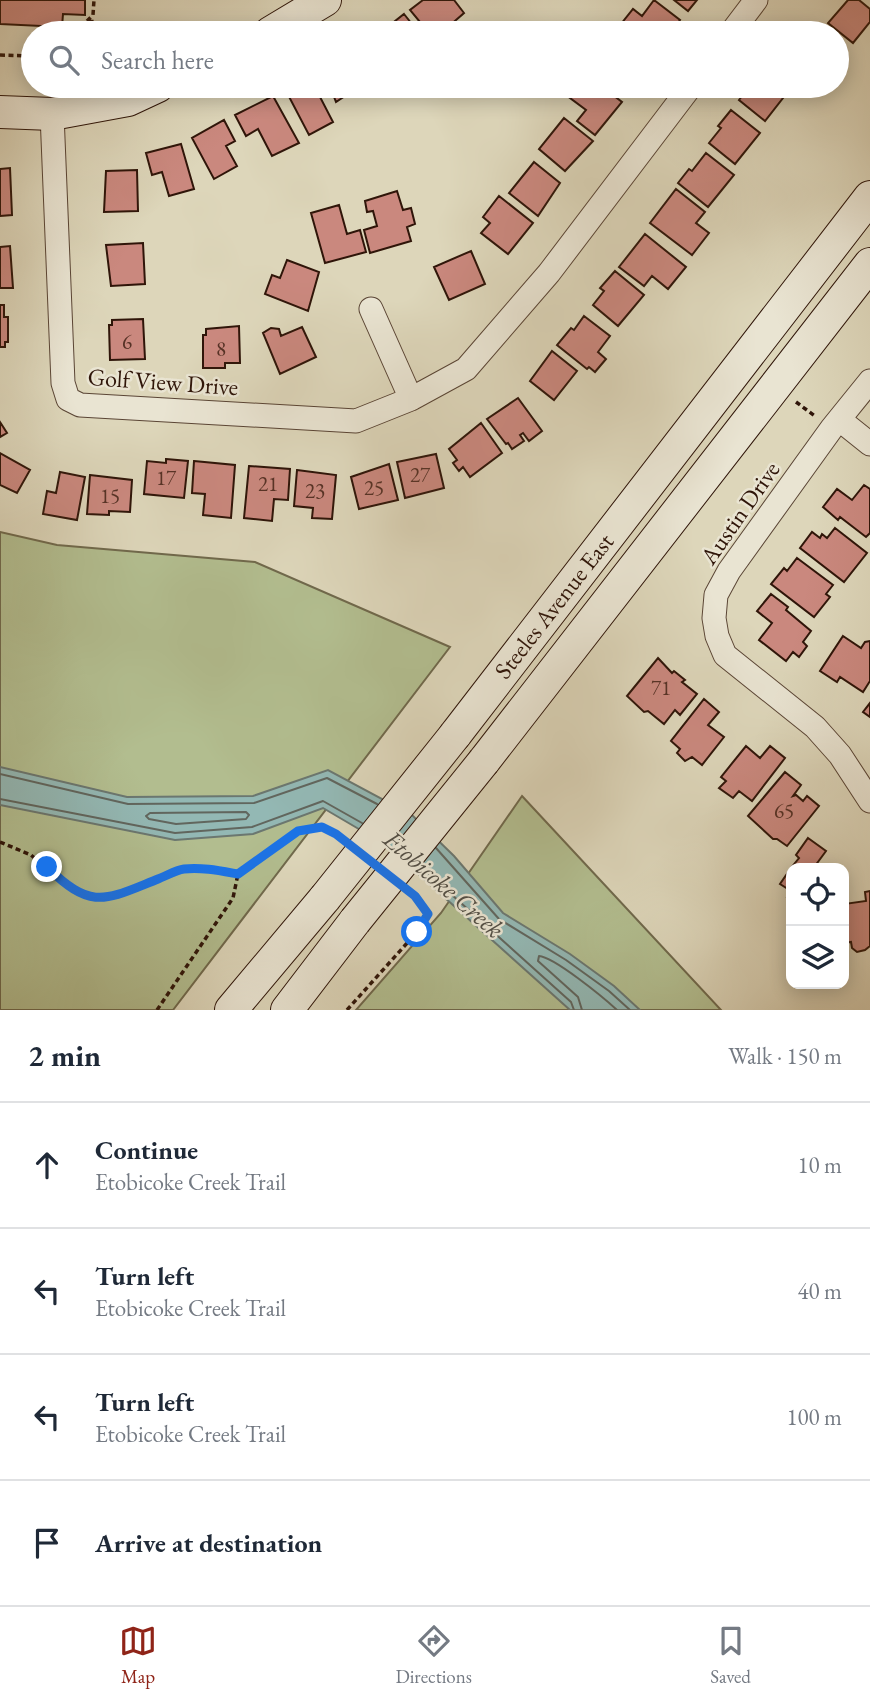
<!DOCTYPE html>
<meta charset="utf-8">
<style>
:root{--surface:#fff;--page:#f2f2f3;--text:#1f2937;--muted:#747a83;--line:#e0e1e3;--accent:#8f2418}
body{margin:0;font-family:"EB Garamond",serif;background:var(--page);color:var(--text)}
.controls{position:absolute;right:21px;bottom:21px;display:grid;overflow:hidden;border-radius:14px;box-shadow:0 4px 18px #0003}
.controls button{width:63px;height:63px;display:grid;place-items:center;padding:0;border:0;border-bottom:2px solid var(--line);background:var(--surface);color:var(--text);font:35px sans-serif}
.stop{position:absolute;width:21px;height:21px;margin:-16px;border:5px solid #1a73e8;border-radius:50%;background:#fff}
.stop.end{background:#1a73e8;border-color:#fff;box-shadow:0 2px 7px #0008}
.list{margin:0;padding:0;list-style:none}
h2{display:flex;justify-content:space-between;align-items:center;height:91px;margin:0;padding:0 28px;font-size:30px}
h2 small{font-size:23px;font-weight:400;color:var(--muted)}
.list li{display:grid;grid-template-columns:46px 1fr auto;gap:21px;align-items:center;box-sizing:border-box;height:126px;padding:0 28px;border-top:2px solid var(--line)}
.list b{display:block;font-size:26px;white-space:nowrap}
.list p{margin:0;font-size:23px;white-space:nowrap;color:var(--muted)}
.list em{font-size:23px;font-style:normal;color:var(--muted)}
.icon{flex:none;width:38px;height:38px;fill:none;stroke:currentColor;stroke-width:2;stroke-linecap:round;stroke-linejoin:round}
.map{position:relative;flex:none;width:870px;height:1010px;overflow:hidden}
.search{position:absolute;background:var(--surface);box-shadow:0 4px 18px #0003;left:21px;right:21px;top:21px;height:77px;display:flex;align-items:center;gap:18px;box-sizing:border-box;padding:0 24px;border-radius:38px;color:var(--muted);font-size:26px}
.sheet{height:595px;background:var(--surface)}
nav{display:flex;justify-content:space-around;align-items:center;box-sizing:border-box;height:98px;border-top:2px solid var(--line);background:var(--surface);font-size:19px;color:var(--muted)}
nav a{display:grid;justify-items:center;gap:4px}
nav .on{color:var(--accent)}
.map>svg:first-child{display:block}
</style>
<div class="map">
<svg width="870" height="1010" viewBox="0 0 870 1010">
<rect width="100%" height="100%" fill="#ddd6ba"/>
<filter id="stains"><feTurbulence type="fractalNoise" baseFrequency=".00286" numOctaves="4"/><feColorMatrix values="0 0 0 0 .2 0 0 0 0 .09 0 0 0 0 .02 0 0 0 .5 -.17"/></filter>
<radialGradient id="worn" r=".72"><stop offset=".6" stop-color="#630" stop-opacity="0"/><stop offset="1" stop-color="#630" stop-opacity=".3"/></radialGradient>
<path fill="#b2bd8f" stroke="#70694c" stroke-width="2" d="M0,532l57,13 198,17 195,85 -277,363h-173z
M522,796l199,214h-365l85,-97z"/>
<path fill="#93b8b4" stroke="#6b7770" stroke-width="2" d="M0,767l127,30 126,-1 75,-26 84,45 42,41 49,57 67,41 44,32 26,24h-70l-184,-165 -63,-37 -70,26 -78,6 -175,-35z"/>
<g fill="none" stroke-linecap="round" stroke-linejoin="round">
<path stroke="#61665e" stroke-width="2" d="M0,774l128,30 126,-1 73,-25 50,26
M0,799l175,34 77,-6 71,-26 39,22
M246,812l3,3 -3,4 -70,5 -27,-5 -3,-3 4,-3z
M436,848l63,71 67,41 43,31 21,19
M421,867l150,135 3,8
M582,1010l-4,-13 -40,-36 1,-5c15,1 64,41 78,54"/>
</g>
<path fill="#ca887e" stroke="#2f1509" stroke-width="2" d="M0,0h85v15l-22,-1 -1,13 -62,-3z
M423,0h31l10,13 -16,14 6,6h-25l-19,-23z
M654,0l26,20 -10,13h-36l-13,-9 12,-15 9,7z
M674,0h23l-9,11z
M848,0h11l11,9v13l-17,21 -25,-20z
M404,14l15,19h-39z
M810,25l10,8h-17z
M292,86h37l3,5 -12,6 13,25 -24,13 -24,-46z
M336,86h24l-24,16 -5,-13z
M567,86h34l21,16 -27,33 -18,-14 9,-11 -24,-18z
M750,86h35l5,3 -25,32 -26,-21z
M273,96l26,47 -27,13 -14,-27 -12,7 -11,-21z
M731,110l29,23 -25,31 -26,-21 12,-15 -3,-2z
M564,118l29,23 -28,30 -26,-22z
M224,120l11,21 -9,5 11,20 -23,13 -22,-41z
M181,144l13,45 -25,7 -7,-24 -10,3 -6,-22z
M706,153l28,22 -26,32 -30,-24 11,-14 3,2z
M534,162l26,21 -22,33 -29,-23z
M10,168l2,47 -12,1v-47z
M137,170l1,41 -34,1 2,-41z
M676,189l29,23 -9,11 13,10 -17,22 -42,-32z
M397,191l6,19 8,-2 4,16 -8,3 4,14 -41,12 -6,-23 13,-4 -4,-15 -6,1 -2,-11z
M499,196l34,27 -25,31 -27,-21 9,-10 -7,-6z
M339,205l8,29 13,-4 6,22 -41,11 -14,-50z
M645,234l41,33 -18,22 -16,-13 -8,10 -25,-19z
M143,243l2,41 -34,2 -5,-41z
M10,246l3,42h-13v-41z
M471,251l14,33 -36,16 -15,-33z
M287,260l32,12 -11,39 -43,-17 7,-19 8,3z
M615,271l29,24 -26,31 -25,-21 11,-14 -4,-3z
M0,305h4v12h4v25h-3v5h-5z
M584,316l26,20 -12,16 8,7 -11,13 -6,-5 -2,2 -30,-24 14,-17 3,2z
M143,319l2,40 -35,1 -1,-35h3v-5z
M239,326l1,37h-15v5h-22v-33h3v-6z
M302,327l14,30 -36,17 -17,-41 8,-5 8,1 2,7z
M552,351l25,20 -23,29 -24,-19z
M518,398l24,33 -13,10 -6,-8 -3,2 4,6 -12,8 -4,-6 -2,1 -19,-25z
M0,422l7,11 -7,4z
M481,423l21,30 -32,24 -7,-10 -4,4 -6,-8 4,-3 -8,-11z
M0,453l30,17 -13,23 -17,-8z
M436,454l8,34 -39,10 -8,-36z
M166,459l22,2 -4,37 -40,-4 3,-33 19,2z
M194,461l41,4 -4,53 -28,-3 2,-21 -13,-1z
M389,464l9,36 -39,9 -8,-32z
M249,466l41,3 -2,31 -14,-1 -2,22 -28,-3z
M297,470l39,5 -4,44 -20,-1 1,-10 -19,-2z
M60,472l25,5 -8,43 -34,-6 4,-23 9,2z
M90,475l42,5 -2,32 -21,-1v4l-22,-1z
M864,485l6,4v44l-4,4 -26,-20 -2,3 -15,-13 14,-18 15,11z
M835,528l32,25 -23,29 -44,-34 12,-16 8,6 2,-4 5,4z
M797,558l36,27 -7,9 4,3 -16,20 -43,-33 13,-16 3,3z
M771,594l17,13 -2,3 25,21 -8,11 4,4 -8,11 -6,-5 -7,9 -27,-21 13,-17 -15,-12z
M843,636l18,12 4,-6 5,-1v40l-7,11 -23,-15 -3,5 -17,-11z
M658,658l14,15 2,-2 11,9 -3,2 15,12 -17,21 -5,-5 -11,14 -16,-13 -4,1 -17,-16z
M704,699l15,13 -11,13 16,12 -22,28 -10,-8 -7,4 -8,-8 3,-4 -9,-8z
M870,703v14l-7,-5z
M746,746l14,12 10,-12 15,12 -33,43 -13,-10 -6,7 -14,-10 7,-7 -5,-4z
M785,772l16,13 -8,11 3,-1 7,6 4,-5 12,10 -32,40 -10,-7h-4l-25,-23z
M808,838l18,13 -11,15 3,2h-27l8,-10 -3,-3z
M791,868v32l-4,-3 4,-6 -11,-7z
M870,891v55l-5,4 -8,2 -5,-4 -1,-6 -7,1v-39l22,-3 -1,-9z"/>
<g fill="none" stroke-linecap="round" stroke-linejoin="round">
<g stroke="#5a4535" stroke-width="25">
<path id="street" d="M731,33l25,-33
M52,114l11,269 5,16 12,6 276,16 55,-22 55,-30 83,-96 142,-187
M371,309l40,90
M870,381l-38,47 -103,143 -13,24 -2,23 3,18 8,19 90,72 25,28 30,46
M840,420l30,24"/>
</g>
<g stroke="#2f1509" stroke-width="34">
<path id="secondary" d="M270,33l55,-33
M0,112l52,2 76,-14 30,-14
M455,735l415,-538
M484,761l386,-497
M231,1010l94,-112
M287,1010l68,-89"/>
</g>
<path stroke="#2f1509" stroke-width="3.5" stroke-dasharray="5 3.5" stroke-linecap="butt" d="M81,27l7,6
M75,33l18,-18 1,-15
M91,33l1,-15
M0,55l33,1
M796,402l19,14
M0,842l31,13 34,30 25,13 27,-3 66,-26h26l29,5c29,-21 67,-63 102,-37
M157,1010l76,-112 5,-24
M347,1010l70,-78 11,-18 -19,-22"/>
<use href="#street" stroke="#e9e4d2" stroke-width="23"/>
<use href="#secondary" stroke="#e9e4d2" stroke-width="32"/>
<g stroke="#2f1509" stroke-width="34" stroke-linecap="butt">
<path id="secondary-bridge" d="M325,898l130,-163
M355,921l129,-160"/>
</g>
<use href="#secondary-bridge" stroke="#e9e4d2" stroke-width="32"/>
</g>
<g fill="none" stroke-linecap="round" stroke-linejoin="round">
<path stroke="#1a73e8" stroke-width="9" d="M47,867c45,44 58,33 111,12 8,-3 18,-9 26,-10 18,-2 37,2 54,5l60,-43 24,-4 14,7 79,62 13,18 -11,18"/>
</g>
<g text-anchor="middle" stroke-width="5" stroke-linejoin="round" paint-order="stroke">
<g font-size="21" fill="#563226">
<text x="127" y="349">6</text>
<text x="221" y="356">8</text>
<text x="420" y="482">27</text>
<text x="166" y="485">17</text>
<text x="268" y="491">21</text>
<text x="374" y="495">25</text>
<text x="315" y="498">23</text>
<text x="110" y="503">15</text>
<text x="661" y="695">71</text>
<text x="784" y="818">65</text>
</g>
<g font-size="24" fill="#2f1509" stroke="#e9e4d2">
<text transform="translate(163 382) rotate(4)" y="8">Golf View Drive</text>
<text transform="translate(740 513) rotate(-55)" y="8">Austin Drive</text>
<text transform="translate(554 606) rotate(-52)" y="8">Steeles Avenue East</text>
</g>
<g font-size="26" font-style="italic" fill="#524e45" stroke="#e9e4d2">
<text transform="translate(444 884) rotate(41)" y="9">Etobicoke Creek</text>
</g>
</g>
<rect width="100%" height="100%" filter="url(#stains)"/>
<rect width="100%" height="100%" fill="url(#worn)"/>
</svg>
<div class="controls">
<button><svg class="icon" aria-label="locate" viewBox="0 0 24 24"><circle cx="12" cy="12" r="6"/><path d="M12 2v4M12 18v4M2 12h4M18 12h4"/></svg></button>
<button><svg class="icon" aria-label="layers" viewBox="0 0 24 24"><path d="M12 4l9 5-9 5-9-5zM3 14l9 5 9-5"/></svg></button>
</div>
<div class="stop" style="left:417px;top:932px"></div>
<div class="stop end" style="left:47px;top:867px"></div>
<div class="search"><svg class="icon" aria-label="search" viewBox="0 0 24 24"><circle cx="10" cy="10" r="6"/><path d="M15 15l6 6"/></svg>Search here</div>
</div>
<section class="sheet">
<h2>2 min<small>Walk · 150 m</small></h2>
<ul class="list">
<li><svg class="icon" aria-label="ahead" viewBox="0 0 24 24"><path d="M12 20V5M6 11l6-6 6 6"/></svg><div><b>Continue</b><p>Etobicoke Creek Trail</p></div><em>10 m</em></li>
<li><svg class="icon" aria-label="left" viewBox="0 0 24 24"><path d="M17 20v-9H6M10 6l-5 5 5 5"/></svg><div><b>Turn left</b><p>Etobicoke Creek Trail</p></div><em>40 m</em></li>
<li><svg class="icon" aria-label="left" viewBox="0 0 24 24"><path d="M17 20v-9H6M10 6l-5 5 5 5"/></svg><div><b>Turn left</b><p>Etobicoke Creek Trail</p></div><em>100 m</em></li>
<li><svg class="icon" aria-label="arrive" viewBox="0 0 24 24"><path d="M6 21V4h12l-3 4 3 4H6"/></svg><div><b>Arrive at destination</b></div></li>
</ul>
</section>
<nav>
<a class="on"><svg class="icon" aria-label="map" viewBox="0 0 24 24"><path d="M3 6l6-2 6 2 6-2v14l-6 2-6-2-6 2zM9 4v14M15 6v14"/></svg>Map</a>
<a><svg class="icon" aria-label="directions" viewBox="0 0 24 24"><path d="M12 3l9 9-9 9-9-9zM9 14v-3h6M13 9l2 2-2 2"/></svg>Directions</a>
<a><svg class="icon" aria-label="saved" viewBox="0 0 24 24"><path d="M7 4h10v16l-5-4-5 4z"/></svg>Saved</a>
</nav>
